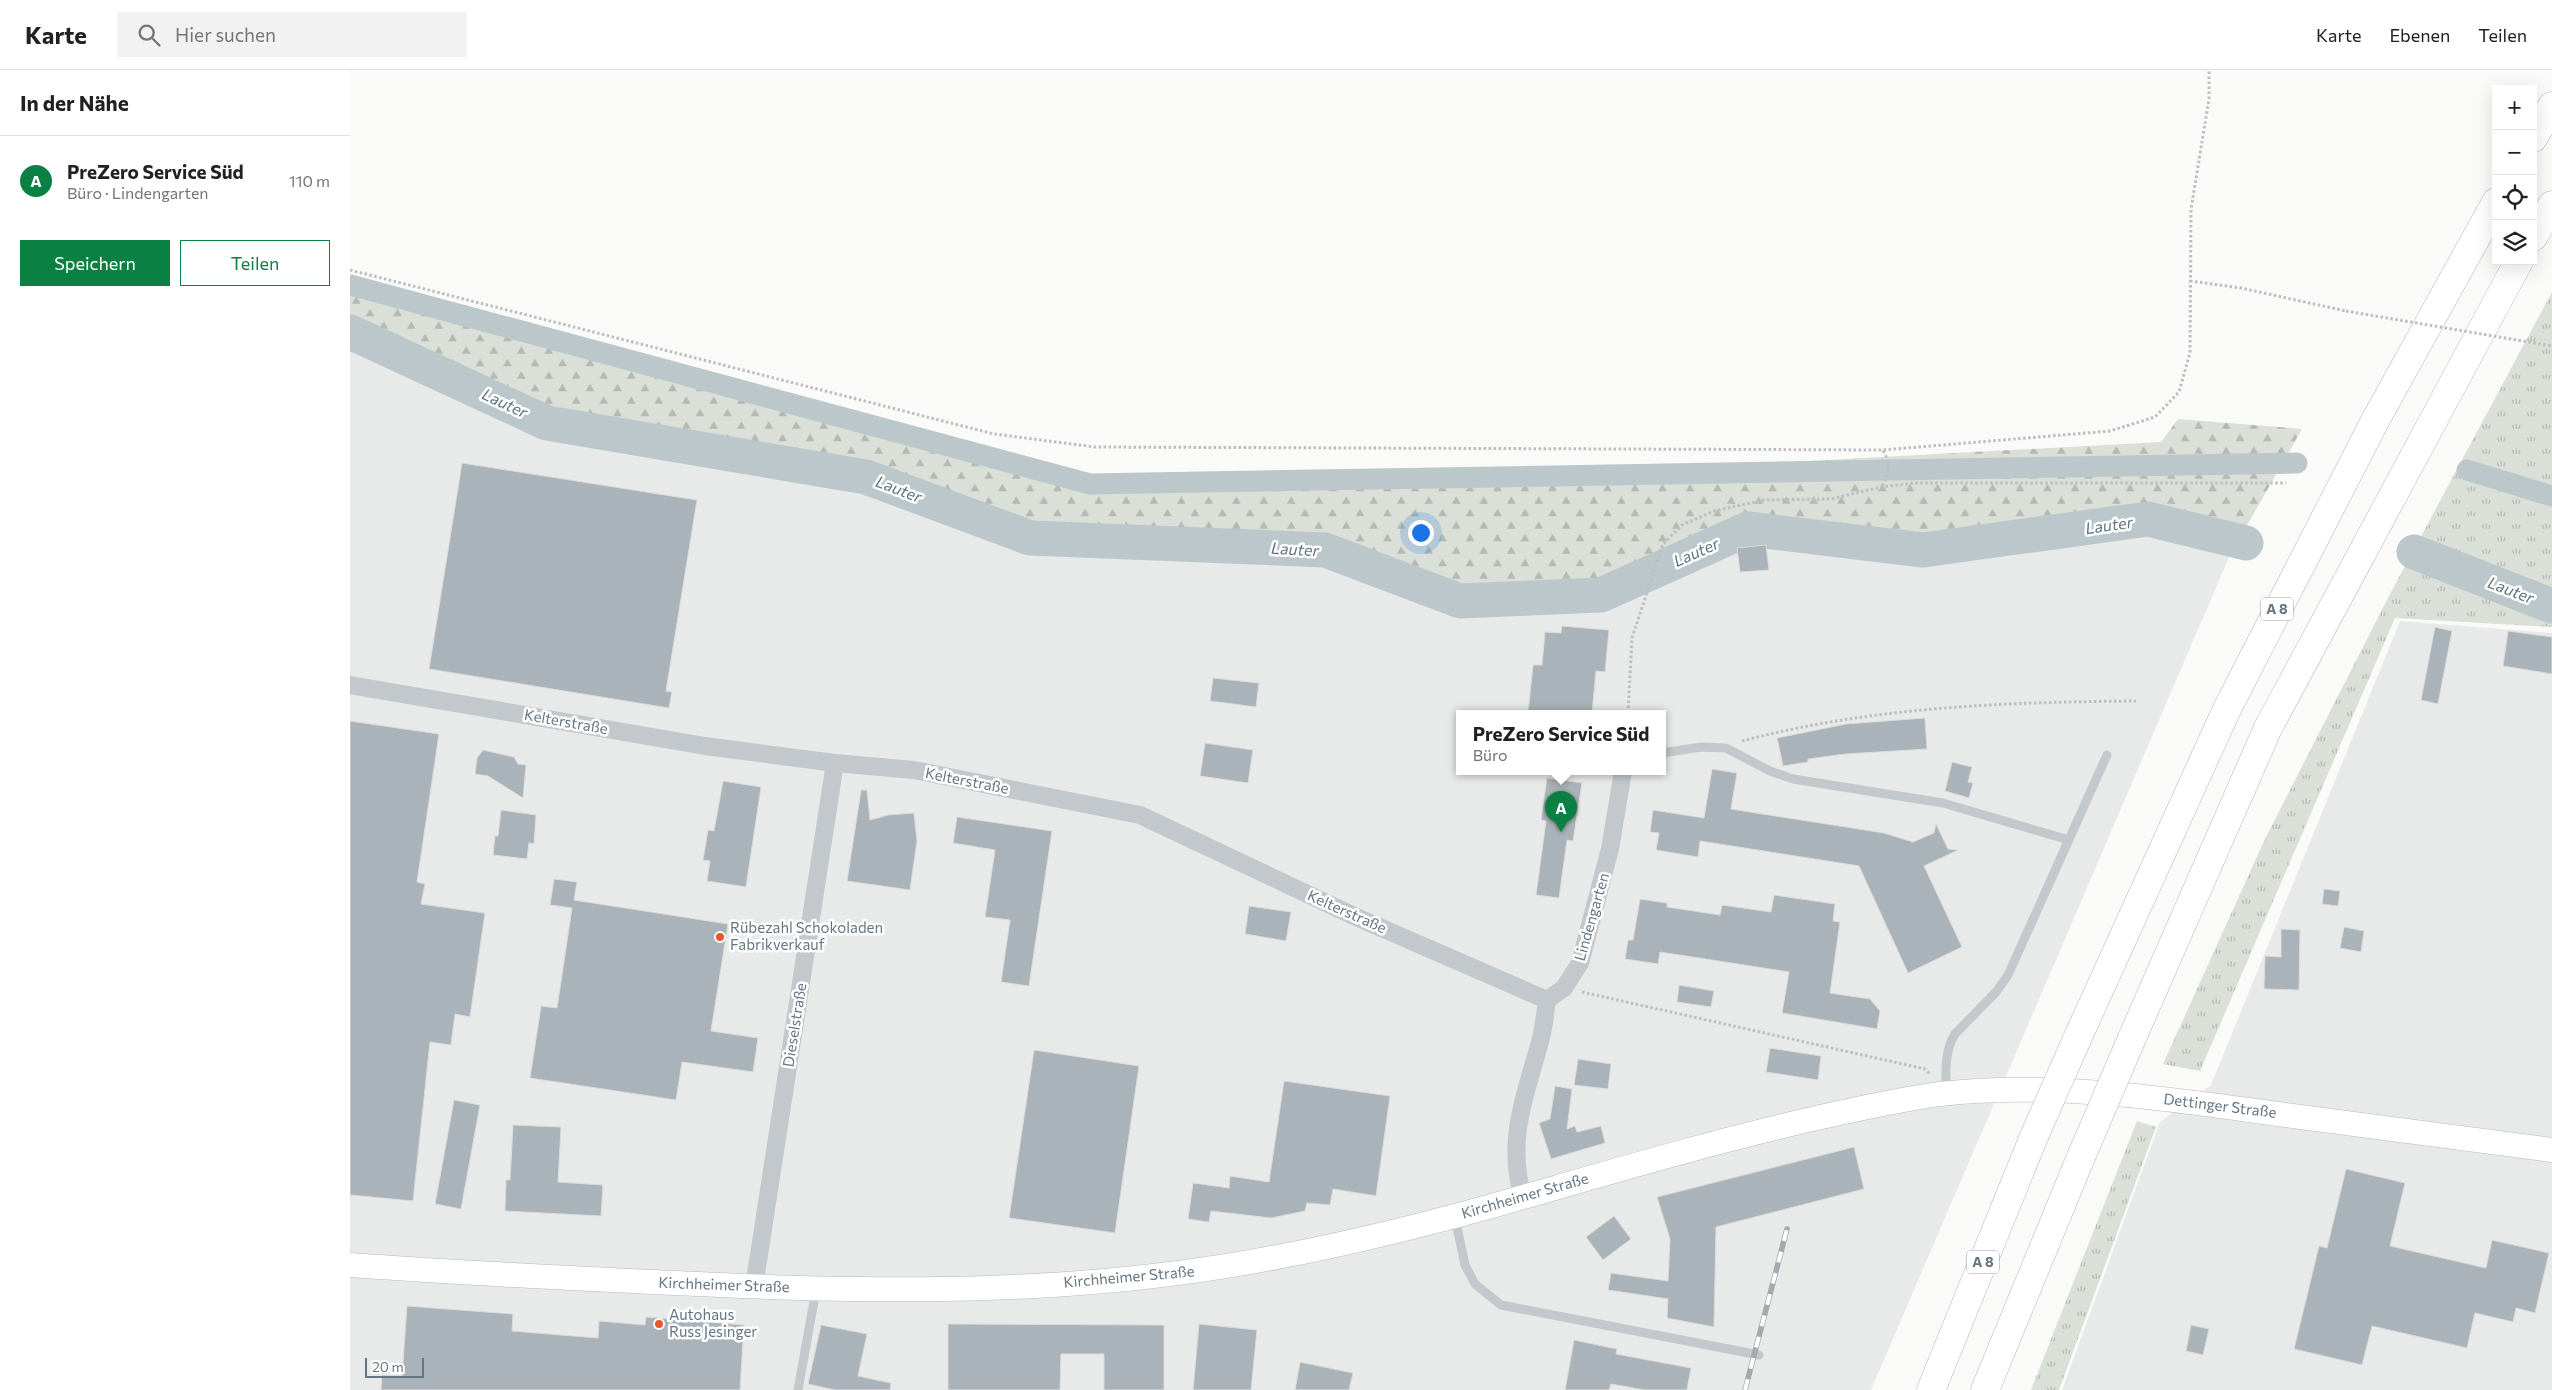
<!DOCTYPE html>
<html lang="de">
<meta charset="utf-8">
<style>
:root{--surface:#fff;--page:#f2f2f2;--text:#202124;--muted:#757577;--line:#e0e0e0;--accent:#0b8043}
body{margin:0;font-family:Commissioner,sans-serif;background:var(--page);color:var(--text)}
.controls{position:absolute;right:15px;top:15px;display:grid;overflow:hidden;border-radius:0px;box-shadow:0 5px 20px #0002}
.controls button{width:45px;height:45px;display:grid;place-items:center;padding:0;border:0;border-bottom:1px solid var(--line);background:var(--surface);color:var(--text);font:25px sans-serif}
.scale{position:absolute;left:15px;bottom:12px;width:59px;box-sizing:border-box;padding-left:5px;border:2px solid #657683;border-top:0;font-size:14px;line-height:18px;white-space:nowrap;color:#657683;-webkit-text-stroke:4px #fff;paint-order:stroke}
.you{position:absolute;left:1070px;top:462px;width:18px;height:18px;margin:-12px;border:4px solid #fff;border-radius:50%;background:#1a73e8;box-shadow:0 0 0 8px #1a73e833}
.badge{display:grid;place-items:center;width:32px;height:32px;border-radius:50%;background:var(--accent);color:#fff;font-size:16px;font-weight:700}
.pin{position:absolute;translate:-50% -41px;filter:drop-shadow(0 1px 2px #0008)}
.pin::after{content:'';position:absolute;top:26px;width:18px;height:15px;background:inherit;clip-path:polygon(0 0,100% 0,50% 100%)}
.popup{position:absolute;left:1106px;top:640px;width:210px;height:65px;box-sizing:border-box;display:grid;place-content:center;border-radius:0px;background:var(--surface);filter:drop-shadow(0 1px 4px #0005);font-size:16px;white-space:nowrap;color:var(--muted)}
.popup b{font-size:19px;color:var(--text)}
.popup::after{content:'';position:absolute;left:50%;top:100%;margin-left:-10px;border:10px solid transparent;border-top-color:var(--surface)}
.list{margin:0;padding:0;list-style:none}
h2{display:flex;justify-content:space-between;align-items:center;height:65px;margin:0;padding:0 20px;font-size:21px}
h2 small{font-size:16px;font-weight:400;color:var(--muted)}
.list li{display:grid;grid-template-columns:32px 1fr auto;gap:15px;align-items:center;box-sizing:border-box;height:90px;padding:0 20px;border-top:1px solid var(--line)}
.list b{display:block;font-size:19px;white-space:nowrap}
.list p{margin:0;font-size:16px;white-space:nowrap;color:var(--muted)}
.list em{font-size:16px;font-style:normal;color:var(--muted)}
.actions{display:flex;gap:10px;padding:15px 20px}
.actions a{flex:1;padding:11px 0;border:1px solid var(--accent);border-radius:0px;text-align:center;font-size:18px;color:var(--accent)}
.actions .main{background:var(--accent);color:#fff}
.icon{flex:none;width:28px;height:28px;fill:none;stroke:currentColor;stroke-width:2;stroke-linecap:round;stroke-linejoin:round}
.map{position:relative;flex:none;width:2202px;height:1320px;overflow:hidden}
header{display:flex;align-items:center;gap:30px;box-sizing:border-box;height:70px;padding:0 25px;background:var(--surface);border-bottom:1px solid var(--line)}
header strong{font-size:24px}
nav{display:flex;gap:28px;margin-inline-start:auto;font-size:18px}
.search{width:350px;height:45px;background:var(--page);display:flex;align-items:center;gap:12px;box-sizing:border-box;padding:0 18px;border-radius:0px;color:var(--muted);font-size:19px}
main{display:flex}
aside{flex:1;background:var(--surface)}
.map>svg:first-child{display:block}
</style>
<header>
<strong>Karte</strong>
<div class="search"><svg class="icon" aria-label="search" viewBox="0 0 24 24"><circle cx="10" cy="10" r="6"/><path d="M15 15l6 6"/></svg>Hier suchen</div>
<nav><a>Karte</a><a>Ebenen</a><a>Teilen</a></nav>
</header>
<main>
<aside>
<h2>In der Nähe<small></small></h2>
<ul class="list">
<li><span class="badge">A</span><div><b>PreZero Service Süd</b><p>Büro · Lindengarten</p></div><em>110 m</em></li>
</ul>
<div class="actions"><a class="main">Speichern</a><a>Teilen</a></div>
</aside>
<div class="map">
<svg width="2202" height="1320" viewBox="0 0 2202 1320">
<defs>
<pattern id="grass-tufts" width="24" height="20" patternUnits="userSpaceOnUse" patternTransform="scale(1.25)"><rect width="24" height="20" fill="#dadfd7"/><path d="M3 7l-1-3M5 7V3M7 7l1-3M15 17l-1-3M17 17v-4M19 17l1-3" fill="none" stroke="#b4b9b4"/></pattern>
<pattern id="forest-firs" width="22" height="20" patternUnits="userSpaceOnUse" patternTransform="scale(1.25)"><rect width="22" height="20" fill="#dadfd7"/><path d="M5 1l3.5 6h-7zM16 11l3.5 6h-7z" fill="#b4b9b4"/></pattern>
</defs>
<rect width="100%" height="100%" fill="#fafaf8"/>
<path fill="#e8e9e9" fill-rule="evenodd" d="M0,269l188,86 327,57 165,65 291,11 139,54 144,-8 145,-66 182,23 211,-31 88,25 -359,835h-1521zM1110,643h202v58h-202z
M2050,551l152,12v757h-490l98,-268 51,-37z"/>
<path fill="url(#grass-tufts)" d="M2202,222v335l-157,-9 -195,453 -37,-7 102,-225 124,-243z
M1787,1051l19,6 -97,263h-28z"/>
<path fill="url(#forest-firs)" d="M0,209l741,196 698,-13 372,-20 17,-23 124,10 -72,126 -88,-25 -211,31 -182,-23 -145,66 -144,8 -139,-54 -291,-11 -165,-65 -328,-57 -187,-86z"/>
<g fill="none" stroke-linecap="round" stroke-linejoin="round">
<path stroke="#bbc7cb" stroke-width="21" d="M0,215l740,199 1207,-21
M2117,400l85,26"/>
<path stroke="#bbc7cb" stroke-width="35" d="M0,262l197,91 319,54 164,61 295,12 135,51 141,-6 147,-66 175,21 225,-31 98,24
M2064,482l138,54"/>
</g>
<path fill="#aab3b9" stroke="#dcdcda" d="M112,393l235,37 -31,191 6,1 -3,16 -240,-39z
M1416,475l3,25 -29,2 -3,-24z
M1212,556l47,4 -4,42 -9,-1 -4,42h-64l5,-48h9l3,-33 16,1z
M2085,557l17,4 -14,73 -17,-4z
M2158,561l44,6v37l-49,-8z
M863,608l46,5 -3,24 -46,-6z
M1575,648l2,31 -82,5 -37,5v3l-25,4 -6,-28 69,-14z
M0,651l89,13 -22,148 8,2 -4,20 64,9 -15,104 -15,-3 -4,31 -21,-3 -17,159 -63,-6z
M855,673l48,7 -5,33 -48,-7z
M133,680l31,7 4,7 8,1 -3,33 -35,-22 -13,-2 2,-16z
M1602,692l20,5 -4,15 5,1 -4,15 -24,-7z
M1362,699l25,4 -6,36 153,24 29,9 21,-9 2,-9 12,25 10,1 -34,16 38,81 -54,26 -49,-107 -159,-25 -2,16 -42,-7 3,-17 -9,-1 3,-22 51,8z
M1197,708l35,5 -9,58 -6,-1 -8,58 -23,-3 10,-74 -5,-1z
M373,711l38,6 -15,100 -39,-6 3,-20 -7,-1 5,-30 6,1z
M511,720h6l3,30 18,-5 26,-2 3,28 -7,49 -63,-9z
M151,740l35,5 -2,29 -5,-1 -2,16 -34,-4 2,-19h3z
M607,747l95,14 -23,155 -28,-4 9,-62 -25,-3 10,-67 -42,-7z
M204,809l23,3 -3,18 154,24 -17,107 47,7 -5,34 -71,-10 -6,38 -146,-22 11,-72 16,2 15,-100 -22,-3z
M1974,819l16,2 -2,15 -16,-2z
M1424,825l61,9 -2,17 7,1 -10,71 40,6 10,12 -3,18 -95,-16 7,-41 -129,-20 -2,12 -33,-5 3,-19h5l7,-41 27,4v4l53,8 2,-10 49,7z
M899,836l42,6 -5,29 -41,-7z
M1994,857l20,4 -3,21 -21,-4z
M1931,859l19,1 -1,60 -35,-1 1,-33 16,1z
M1329,915l35,6 -3,16 -34,-5z
M1420,978l51,8 -3,24 -52,-8z
M684,980l105,16 -24,167 -106,-15z
M1228,989l33,5 -3,25 -34,-4z
M934,1011l106,15 -14,100 -43,-7 -3,16 -23,-2 -2,8 -34,7 -60,-7 -2,11 -21,-3 5,-36 36,5 1,-12 39,6z
M1205,1016l17,3 -5,40 8,-3 2,6 24,-6 4,17 -54,16 -12,-36 11,-4z
M104,1030l26,5 -19,104 -26,-5z
M163,1055l48,2 -3,55 45,3 -2,31 -96,-5 1,-31h4z
M1504,1077l10,42 -148,38 -2,100 -47,-9 1,-19 -60,-9 3,-17 57,8 2,-42 -13,-42z
M1996,1099l59,14 -15,63 96,22 6,-28 57,13 -14,60 -19,-5 -3,14 -38,-9 -8,35 -95,-22 -10,39 -68,-16 25,-103 8,2z
M1264,1146l17,23 -28,21 -17,-23z
M57,1236l106,8 -1,17 86,7 1,-17 46,4 1,-8 98,8 -4,65h-359l1,-15 20,1z
M598,1254l216,1v65h-60v-36h-43l-1,36h-112z
M849,1254l58,6 -6,60h-58z
M471,1255l46,9 -9,42 33,7 -1,7h-55l-27,-6z
M1841,1255l18,4 -6,26 -17,-4z
M1224,1270l43,9 -1,5 75,14 -4,22h-42l-34,-6 -2,6h-44z
M950,1292l53,11 -4,17h-54z"/>
<g fill="none" stroke-linecap="round" stroke-linejoin="round">
<g stroke="#b3babf" stroke-width="25">
<path id="secondary" d="M0,1195c108,8 216,13 324,18 168,8 337,12 504,-10 117,-15 235,-44 349,-77 94,-27 186,-54 281,-76 44,-10 87,-20 132,-26 107,-12 217,3 323,18 97,13 193,26 289,38"/>
</g>
<g stroke="#b4b9bd" stroke-width="29">
<path id="highway" d="M2183,68l19,-32
M2183,167l19,-32
M1732,958l144,-317 150,-292 120,-217
M1782,968l136,-310 251,-467
M1581,1320l104,-256
M1635,1320l96,-233"/>
</g>
<path stroke="#bbbfc2" stroke-width="3" stroke-dasharray="2.5 2.5" stroke-linecap="butt" d="M0,200l644,164 101,13 788,3 227,-19 45,-14 24,-25 11,-39 1,-144 18,-110v-29
M1840,211l51,7 105,23
M1532,416c8,-14 8,-22 1,-36
M1278,643l4,-75 31,-94 19,-19 32,-14 50,-11 67,-1 50,-12 34,-4h371
M1392,671c128,-34 262,-39 394,-40
M1232,922l343,77 5,5"/>
<path stroke="#c3c8cc" stroke-width="9" d="M1312,683l39,-6 25,1 44,23 23,8 150,24 126,37
M1596,1024c0,-21 -2,-43 9,-60l41,-42 12,-17 99,-220
M1105,1148l10,47 10,19 26,21 258,50
M448,1320l18,-100"/>
<path stroke="#c3c8cc" stroke-width="18" d="M0,615l355,61 130,17 79,7 226,45 214,101 193,84
M1173,1127c-17,-56 2,-101 17,-155 4,-14 5,-28 7,-42l17,-12 16,-25 30,-114 13,-78
M404,1217l81,-524"/>
<use href="#secondary" stroke="#fff" stroke-width="24"/>
<use href="#highway" stroke="#fff" stroke-width="28"/>
<g stroke="#a2aab0" stroke-width="5.5">
<path id="rail" d="M1395,1320l42,-161"/>
</g>
<use href="#rail" stroke="#fff" stroke-width="4" stroke-dasharray="11" stroke-linecap="butt"/>
<g stroke="#b4b9bd" stroke-width="29" stroke-linecap="butt">
<path id="highway-bridge" d="M1685,1064l47,-106
M1731,1087l51,-119"/>
</g>
<path stroke="#bbbfc2" stroke-width="3" stroke-dasharray="2.5 2.5" stroke-linecap="butt" d="M1996,241l206,35"/>
<use href="#highway-bridge" stroke="#fff" stroke-width="28"/>
</g>
<g fill="#e4572e" stroke="#fff" stroke-width="2">
<circle cx="370" cy="867" r="5"/>
<circle cx="309" cy="1254" r="5"/>
</g>
<g text-anchor="middle" stroke-width="5" stroke-linejoin="round" paint-order="stroke">
<g fill="#fff" stroke="#939fa8" stroke-width="1">
<rect x="1911" y="527.5" width="32" height="23" rx="4"/>
<rect x="1617" y="1180.5" width="32" height="23" rx="4"/>
</g>
<g font-size="14" font-weight="bold" fill="#657683">
<text x="1927" y="544">A 8</text>
<text x="1633" y="1197">A 8</text>
</g>
<g font-size="15" fill="#657683" stroke="#fff">
<text transform="translate(216 652) rotate(10)" y="5">Kelterstraße</text>
<text transform="translate(617 711) rotate(11)" y="5">Kelterstraße</text>
<text transform="translate(997 842) rotate(24)" y="5">Kelterstraße</text>
<text transform="translate(1242 847) rotate(-74)" y="5">Lindengarten</text>
<text transform="translate(445 955) rotate(-81)" y="5">Dieselstraße</text>
<text transform="translate(1870 1036) rotate(7)" y="5">Dettinger Straße</text>
<text transform="translate(1175 1126) rotate(-16)" y="5">Kirchheimer Straße</text>
<text transform="translate(779 1207) rotate(-5)" y="5">Kirchheimer Straße</text>
<text transform="translate(374 1215) rotate(2)" y="5">Kirchheimer Straße</text>
</g>
<g font-size="15" fill="#657683" stroke="#fff" text-anchor="start">
<text x="380" y="863">Rübezahl Schokoladen<tspan x="380" dy="17">Fabrikverkauf</tspan></text>
<text x="319" y="1250">Autohaus<tspan x="319" dy="17">Russ Jesinger</tspan></text>
</g>
<g font-size="16" font-style="italic" fill="#60757c" stroke="#fff">
<text transform="translate(155 333) rotate(25)" y="6">Lauter</text>
<text transform="translate(549 419) rotate(21)" y="6">Lauter</text>
<text transform="translate(1759 455) rotate(-8)" y="6">Lauter</text>
<text transform="translate(945 479) rotate(3)" y="6">Lauter</text>
<text transform="translate(1346 482) rotate(-24)" y="6">Lauter</text>
<text transform="translate(2161 520) rotate(21)" y="6">Lauter</text>
</g>
</g>
</svg>
<div class="controls">
<button>+</button>
<button>−</button>
<button><svg class="icon" aria-label="locate" viewBox="0 0 24 24"><circle cx="12" cy="12" r="6"/><path d="M12 2v4M12 18v4M2 12h4M18 12h4"/></svg></button>
<button><svg class="icon" aria-label="layers" viewBox="0 0 24 24"><path d="M12 4l9 5-9 5-9-5zM3 14l9 5 9-5"/></svg></button>
</div>
<div class="scale">20 m</div>
<div class="you"></div>
<div class="pin badge" style="left:1211px;top:762px">A</div>
<div class="popup"><b>PreZero Service Süd</b>Büro</div>
</div>
</main>
